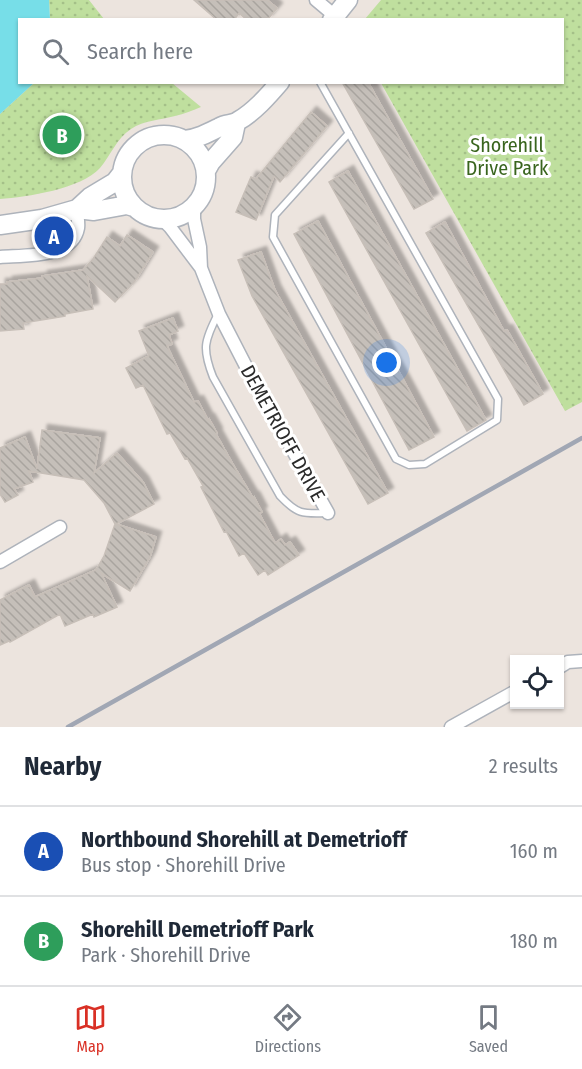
<!DOCTYPE html>
<meta charset="utf-8">
<style>
:root{--surface:#fff;--page:#f6f6f7;--text:#1f2937;--muted:#747a83;--line:#e0e1e3;--accent:#d93025}
body{margin:0;font-family:"Fira Sans Condensed",sans-serif;background:var(--page);color:var(--text)}
.controls{position:absolute;right:18px;bottom:18px;display:grid;overflow:hidden;border-radius:0px;box-shadow:0 2px 4px #0004}
.controls button{width:54px;height:54px;display:grid;place-items:center;padding:0;border:0;border-bottom:2px solid var(--line);background:var(--surface);color:var(--text);font:30px sans-serif}
.you{position:absolute;left:387px;top:363px;width:21px;height:21px;margin:-15px;border:4px solid #fff;border-radius:50%;background:#1a73e8;box-shadow:0 0 0 9px #1a73e833}
.badge{display:grid;place-items:center;width:39px;height:39px;border-radius:50%;background:var(--accent);color:#fff;font-size:20px;font-weight:700}
.pin{position:absolute;translate:-50% -50%;border:3px solid #fff;box-shadow:0 2px 6px #0006}
.list{margin:0;padding:0;list-style:none}
h2{display:flex;justify-content:space-between;align-items:center;height:78px;margin:0;padding:0 24px;font-size:26px}
h2 small{font-size:20px;font-weight:400;color:var(--muted)}
.list li{display:grid;grid-template-columns:39px 1fr auto;gap:18px;align-items:center;box-sizing:border-box;height:90px;padding:0 24px;border-top:2px solid var(--line)}
.list b{display:block;font-size:22px;white-space:nowrap}
.list p{margin:0;font-size:20px;white-space:nowrap;color:var(--muted)}
.list em{font-size:20px;font-style:normal;color:var(--muted)}
.icon{flex:none;width:33px;height:33px;fill:none;stroke:currentColor;stroke-width:2;stroke-linecap:round;stroke-linejoin:round}
.map{position:relative;flex:none;width:582px;height:727px;overflow:hidden}
.search{position:absolute;background:var(--surface);box-shadow:0 2px 4px #0004;left:18px;right:18px;top:18px;height:66px;display:flex;align-items:center;gap:15px;box-sizing:border-box;padding:0 21px;border-radius:0px;color:var(--muted);font-size:22px}
.sheet{height:258px;background:var(--surface)}
nav{display:flex;justify-content:space-around;align-items:center;box-sizing:border-box;height:84px;border-top:2px solid var(--line);background:var(--surface);font-size:16px;color:var(--muted)}
nav a{display:grid;justify-items:center;gap:3px}
nav .on{color:var(--accent)}
.map>svg:first-child{display:block}
</style>
<div class="map">
<svg width="582" height="727" viewBox="0 0 582 727">
<defs>
<pattern id="park-dots" width="8" height="8" patternUnits="userSpaceOnUse" patternTransform="scale(1.5)"><rect width="8" height="8" fill="#bfdf9e"/><path d="M2 2h.1M6 6h.1" fill="none" stroke="#a4c088" stroke-width="1.8" stroke-linecap="round"/></pattern>
<pattern id="building-back-hatch" width="6" height="6" patternUnits="userSpaceOnUse" patternTransform="scale(1.5)"><rect width="6" height="6" fill="#c5bfb9"/><path d="M-1 5l2 2M0 0l6 6M5-1l2 2" fill="none" stroke="#a9a49f"/></pattern>
<filter id="shadow"><feDropShadow dx="5.5" dy="-5.5" stdDeviation="1.5" flood-color="#0004"/></filter>
</defs>
<rect width="100%" height="100%" fill="#ece4de"/>
<path fill="url(#park-dots)" d="M49,0h40l15,19h-54z
M381,0h201v402l-17,9 -184,-328 181,-1v-62l-197,-1z
M34,83h138l29,24c-8,3 -17,7 -26,9 -14,4 -31,4 -44,13 -15,10 -20,26 -31,39 -19,21 -73,29 -100,31v-85z"/>
<path fill="#77dee8" d="M0,0h49l1,19 -30,1v62l14,1 -34,31z"/>
<path fill="url(#building-back-hatch)" stroke="#c7bfb8" stroke-width="1.5" filter="url(#shadow)" d="M194,0h73l10,8 -10,12h-20l-8,-7 -5,7h-17z
M342,82h26l65,117 -19,10z
M311,112l16,14 -47,56 -6,-6 -18,44 -20,-8 15,-35 5,2z
M348,171l138,249 -19,11 -138,-249z
M318,221l116,216 -25,13 -115,-216z
M445,222l59,109 3,-1 36,64 -19,11 -98,-172z
M127,235l26,17 -18,29 -20,21 -28,-26 6,33 -28,5v2l-42,7 1,6 -24,2v-47h7v-2l36,-4 -1,-2 41,-6 10,-11 14,-22 13,9z
M261,252l14,38 113,203 -20,11 -116,-208 -14,-36z
M173,318l5,13 -9,4 3,9 -5,2 27,56 4,-1 10,19 1,-1 8,14 -1,1 19,34 18,30 1,-1 8,15 -3,1 16,30 6,-4 4,6 5,-3 9,13 -31,20 -3,-5 -7,5 -14,-22 -5,3 -13,-25 -2,1 -23,-45 2,-1 -16,-28 -2,1 -15,-26 -3,1 -24,-49 -7,3 -10,-20 23,-12 -10,-25z
M42,430l58,8 -6,35 23,-20 26,29 11,22 -38,20 40,13 -6,20 -20,34 -29,-18 16,34 -23,10 -1,-3 -28,12 -5,-12 -50,28 -1,-1 -9,4v-45l29,-15 6,12 61,-27 8,-14 11,-32 -11,-21 -20,-23 -55,-9 4,11 -19,7 4,6 -13,7 -5,-8v-46l25,-11 12,32z"/>
<g fill="none" stroke-linecap="round" stroke-linejoin="round">
<g stroke="#aeb3bb" stroke-width="9">
<path id="lane" d="M320,82l178,317 -1,21 -72,44 -16,1 -13,-6 -123,-222 2,-22 74,-82
M218,314c-14,27 -16,35 -5,63l67,119c18,19 23,18 48,17"/>
</g>
<g stroke="#aeb3bb" stroke-width="15">
<path id="street" d="M316,0l19,16
M194,207v12l6,28 1,21
M162,219l8,8 31,41 18,46 33,64 76,135
M0,257c23,-2 72,2 78,-29 1,-5 -1,-13 -1,-19
M0,562l60,-35
M560,667l8,-5 14,-1
M451,727l63,-35"/>
</g>
<g stroke="#aeb3bb" stroke-width="21">
<path id="secondary" d="M332,20l16,-20
M122 177a42 42 0 1 1 84 0a42 42 0 1 1-84 0Z
M185,140c14,-2 23,-7 35,-13 6,-4 13,-2 18,-6 16,-9 30,-25 42,-39
M206,171l5,-9 22,-25 3,-14
M77,209l13,-12 25,-15 7,-9
M0,225l42,-6 35,-10 17,2 33,-6 7,2"/>
</g>
<use href="#lane" stroke="#fff" stroke-width="6"/>
<use href="#street" stroke="#fff" stroke-width="12"/>
<use href="#secondary" stroke="#fff" stroke-width="18"/>
<path stroke="#a1a7b4" stroke-width="4.5" d="M68,727l514,-289"/>
</g>
<g text-anchor="middle" stroke-width="6" stroke-linejoin="round" paint-order="stroke">
<g font-size="20" fill="#39651e" stroke="#fff">
<text x="507" y="152">Shorehill<tspan x="507" dy="23">Drive Park</tspan></text>
</g>
<g font-size="20" fill="#2b2b2b" stroke="#fff">
<text transform="translate(283 433) rotate(61)" y="7">DEMETRIOFF DRIVE</text>
</g>
</g>
</svg>
<div class="controls">
<button><svg class="icon" aria-label="locate" viewBox="0 0 24 24"><circle cx="12" cy="12" r="6"/><path d="M12 2v4M12 18v4M2 12h4M18 12h4"/></svg></button>
</div>
<div class="you"></div>
<div class="pin badge" style="left:54px;top:236px;background:#1a4fb4">A</div>
<div class="pin badge" style="left:62px;top:135px;background:#2e9e5b">B</div>
<div class="search"><svg class="icon" aria-label="search" viewBox="0 0 24 24"><circle cx="10" cy="10" r="6"/><path d="M15 15l6 6"/></svg>Search here</div>
</div>
<section class="sheet">
<h2>Nearby<small>2 results</small></h2>
<ul class="list">
<li><span class="badge" style="background:#1a4fb4">A</span><div><b>Northbound Shorehill at Demetrioff</b><p>Bus stop · Shorehill Drive</p></div><em>160 m</em></li>
<li><span class="badge" style="background:#2e9e5b">B</span><div><b>Shorehill Demetrioff Park</b><p>Park · Shorehill Drive</p></div><em>180 m</em></li>
</ul>
</section>
<nav>
<a class="on"><svg class="icon" aria-label="map" viewBox="0 0 24 24"><path d="M3 6l6-2 6 2 6-2v14l-6 2-6-2-6 2zM9 4v14M15 6v14"/></svg>Map</a>
<a><svg class="icon" aria-label="directions" viewBox="0 0 24 24"><path d="M12 3l9 9-9 9-9-9zM9 14v-3h6M13 9l2 2-2 2"/></svg>Directions</a>
<a><svg class="icon" aria-label="saved" viewBox="0 0 24 24"><path d="M7 4h10v16l-5-4-5 4z"/></svg>Saved</a>
</nav>
